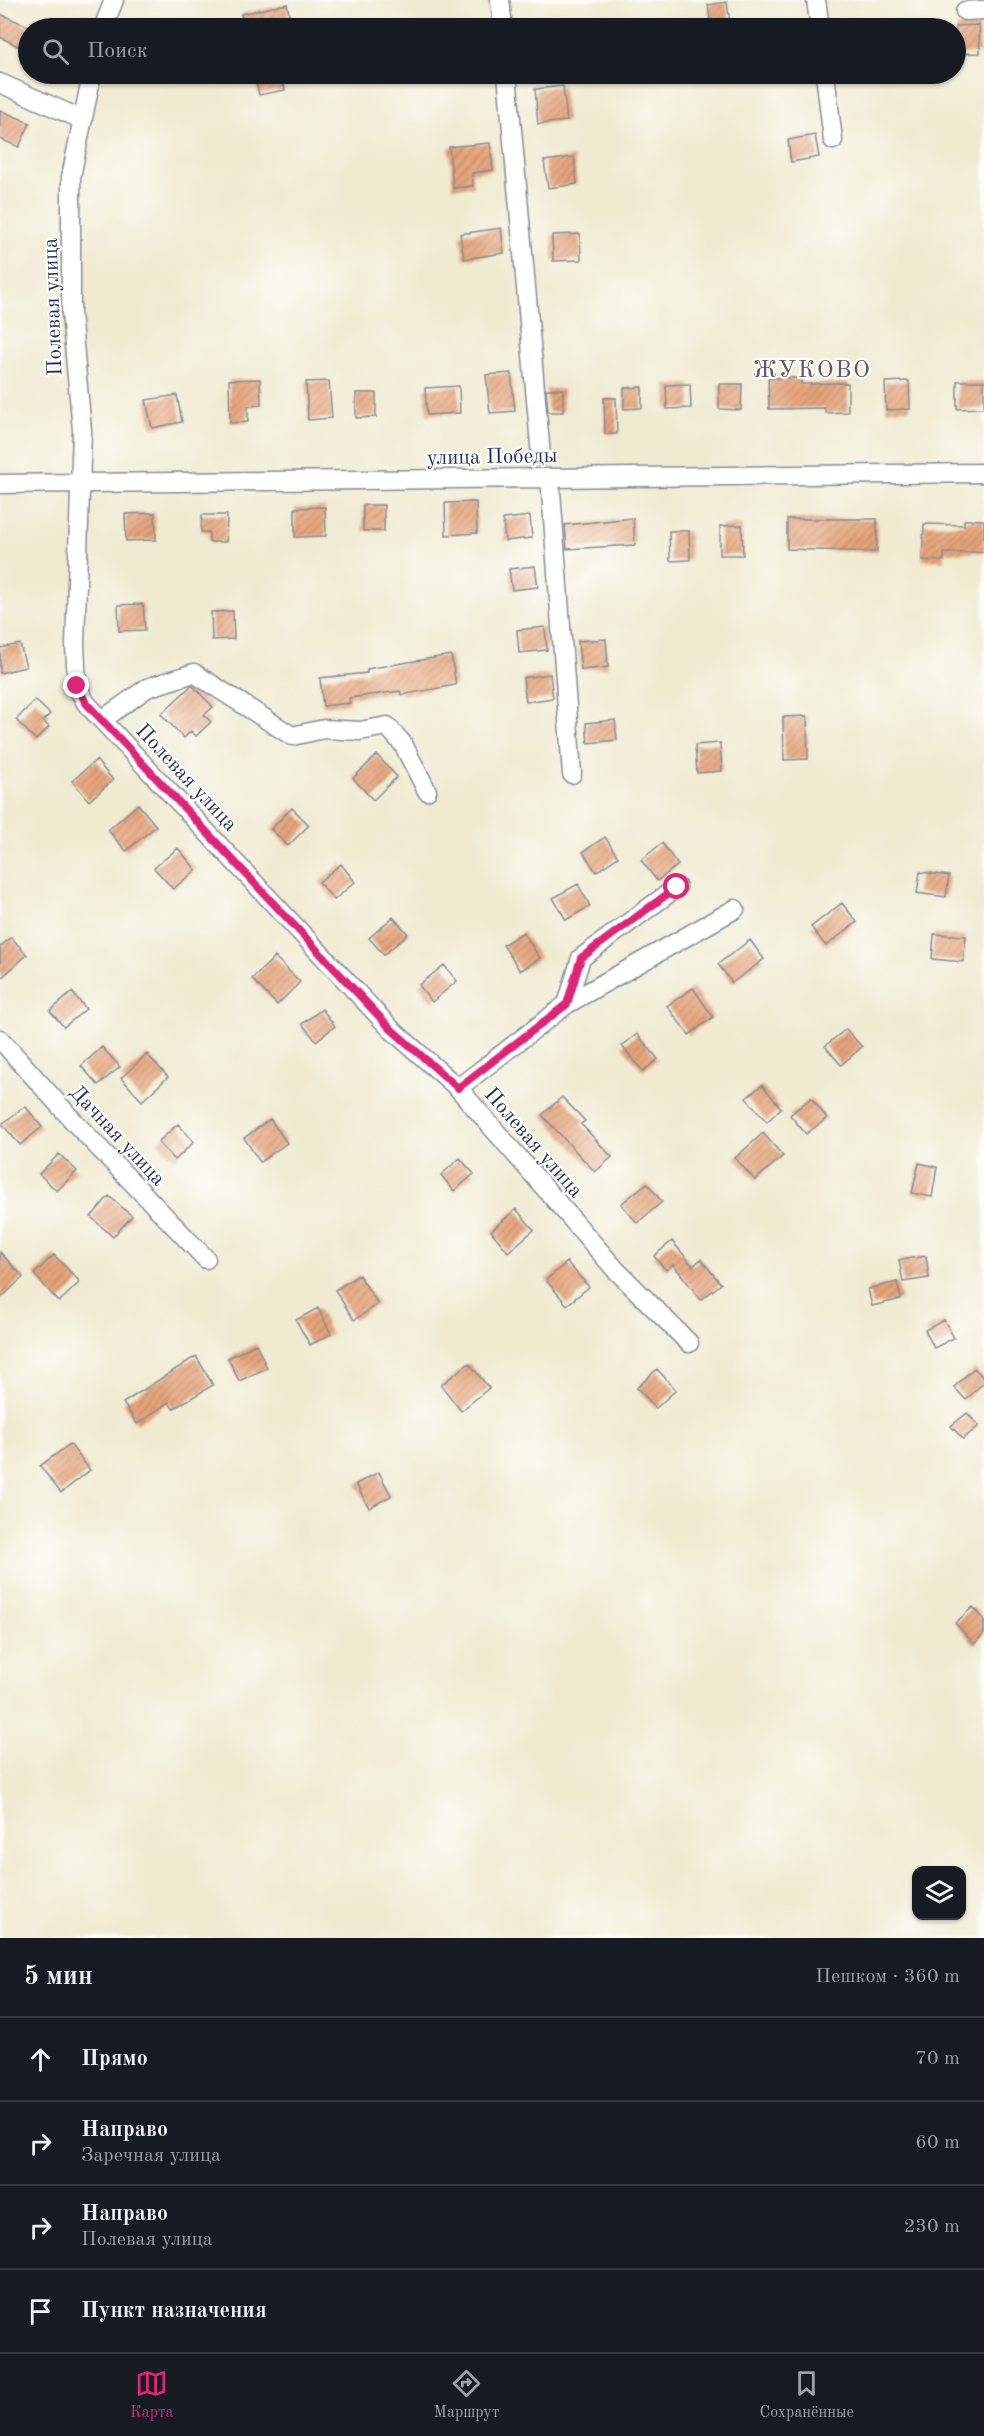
<!DOCTYPE html>
<html lang="ru">
<meta charset="utf-8">
<style>
:root{--surface:#171b24;--page:#20242c;--text:#f1f3f6;--muted:#9ea1a6;--line:#363941;--accent:#db2777}
body{margin:0;font-family:"Old Standard TT",serif;background:var(--page);color:var(--text)}
.controls{position:absolute;right:18px;bottom:18px;display:grid;overflow:hidden;border-radius:12px;box-shadow:0 2px 4px #0004}
.controls button{width:54px;height:54px;display:grid;place-items:center;padding:0;border:0;border-bottom:2px solid var(--line);background:var(--surface);color:var(--text);font:30px sans-serif}
.stop{position:absolute;width:18px;height:18px;margin:-14px;border:4px solid #db2777;border-radius:50%;background:#fff}
.stop.end{background:#db2777;border-color:#fff;box-shadow:0 2px 6px #0008}
.list{margin:0;padding:0;list-style:none}
h2{display:flex;justify-content:space-between;align-items:center;height:78px;margin:0;padding:0 24px;font-size:26px}
h2 small{font-size:20px;font-weight:400;color:var(--muted)}
.list li{display:grid;grid-template-columns:39px 1fr auto;gap:18px;align-items:center;box-sizing:border-box;height:84px;padding:0 24px;border-top:2px solid var(--line)}
.list b{display:block;font-size:22px;white-space:nowrap}
.list p{margin:0;font-size:20px;white-space:nowrap;color:var(--muted)}
.list em{font-size:20px;font-style:normal;color:var(--muted)}
.icon{flex:none;width:33px;height:33px;fill:none;stroke:currentColor;stroke-width:2;stroke-linecap:round;stroke-linejoin:round}
.map{position:relative;flex:none;width:984px;height:1938px;overflow:hidden}
.search{position:absolute;background:var(--surface);box-shadow:0 2px 4px #0004;left:18px;right:18px;top:18px;height:66px;display:flex;align-items:center;gap:15px;box-sizing:border-box;padding:0 21px;border-radius:33px;color:var(--muted);font-size:22px}
.sheet{height:414px;background:var(--surface)}
nav{display:flex;justify-content:space-around;align-items:center;box-sizing:border-box;height:84px;border-top:2px solid var(--line);background:var(--surface);font-size:16px;color:var(--muted)}
nav a{display:grid;justify-items:center;gap:3px}
nav .on{color:var(--accent)}
.map>svg:first-child{display:block}
</style>
<div class="map">
<svg width="984" height="1938" viewBox="0 0 984 1938">
<defs>
<pattern id="building-hatch" width="6" height="6" patternUnits="userSpaceOnUse" patternTransform="scale(1.5)"><rect width="6" height="6" fill="#e7a47a"/><path d="M-1 1l2-2M0 6l6-6M5 7l2-2" fill="none" stroke="#ba8667"/></pattern>
</defs>
<rect width="100%" height="100%" fill="#fdfcf7"/>
<filter id="ink" filterUnits="userSpaceOnUse"><feTurbulence type="fractalNoise" baseFrequency=".0167" numOctaves="2"/><feDisplacementMap in="SourceGraphic" scale="12" xChannelSelector="R" yChannelSelector="G"/><feConvolveMatrix kernelMatrix="1 2 1 2 8 2 1 2 1" color-interpolation-filters="sRGB"/></filter>
<filter id="wash" filterUnits="userSpaceOnUse"><feTurbulence type="fractalNoise" baseFrequency=".008" numOctaves="4" result="noise"/><feDisplacementMap in="SourceGraphic" scale="24" xChannelSelector="R" yChannelSelector="G"/><feGaussianBlur stdDeviation="1.35" result="paint"/><feColorMatrix in="noise" values="0 0 0 0 0 0 0 0 0 0 0 0 0 0 0 0 0 1.4 0 .05"/><feComposite in="paint" operator="in"/></filter>
<g filter="url(#wash)">
<rect width="100%" height="100%" fill="#efead0"/>
<g id="blocks">
<path fill="url(#building-hatch)" d="M727,2l3,21 -19,3 -3,-21z
M287,4l5,24h-48l-3,-14z
M0,14l28,12v25l-28,-14z
M979,25l1,28 -24,1v-28z
M254,74h27l4,16 -26,5z
M563,86l4,35 -29,3 -3,-35z
M0,110l30,13 -11,24 -19,-8z
M815,135l4,22 -28,5 -3,-22z
M490,143l3,27 -21,3 1,13 -20,2 -4,-41z
M574,157l3,27 -29,4 -4,-27z
M501,228l3,25 -40,6 -4,-25z
M580,234l1,26 -28,1 -1,-26z
M511,373l4,38 -25,2 -4,-38z
M768,378h33v6l47,-1v29l-23,1v-5l-56,1z
M260,379l1,26 -13,1v16l-18,1 -1,-43z
M329,381l3,37 -24,2 -2,-38z
M909,381l1,28 -24,1 -1,-28z
M957,381h27v27l-27,1z
M690,384l1,24 -24,1 -1,-24z
M719,384h23l-1,26 -22,-1z
M459,386l1,27 -33,2 -2,-27z
M642,387v21l-18,1v-21z
M546,389h17v23h-15z
M356,393h20v24l-20,1z
M177,395l5,27 -30,6 -6,-28z
M604,398h12l1,36h-12z
M476,502l1,31 -31,2 -1,-32z
M363,505h21v26h-21z
M325,507l1,29 -31,1v-29z
M155,513l1,27 -30,1 -1,-27z
M202,515h25l-1,27h-17v-10h-8z
M530,516l2,22 -27,3 -2,-22z
M633,518l2,27 -68,4 -2,-24z
M787,519h90v33l-90,-3z
M964,520h20v32l-40,1v8l-22,-1 2,-36 40,1z
M742,525l1,30h-23v-29z
M669,531h20l1,29 -20,1z
M535,566l3,21 -26,3 -3,-21z
M143,604l2,26 -26,1 -1,-26z
M233,611l1,28 -22,1 -1,-28z
M545,627l2,23 -28,3 -2,-23z
M606,639l2,28 -27,3 -3,-29z
M20,644l6,23 -26,6v-25z
M451,655l5,30 -55,10 -1,-4 -51,7 1,5 -27,3 -3,-28 47,-5v-4z
M550,674l3,24 -27,4 -3,-24z
M192,685l21,22 -9,8 7,7 -15,14 -5,-5 -7,7 -23,-24z
M35,700l15,14 -7,7 6,6 -13,13 -20,-20z
M807,716l1,43 -24,1 -1,-43z
M615,720l2,20 -29,3 -2,-20z
M720,743l2,28 -25,2 -2,-28z
M377,755l20,22 -24,23 -20,-22z
M96,760l17,20 -24,21 -17,-20z
M138,804l18,22 -30,25 -18,-21z
M292,808l17,17 -21,21 -17,-17z
M605,837l13,20 -22,15 -13,-20z
M662,843l16,22 -21,16 -16,-21z
M178,848l18,22 -23,19 -19,-21z
M341,864l14,18 -21,18 -15,-18z
M920,872l29,4 -3,21 -29,-4z
M578,884l12,22 -24,14 -13,-22z
M842,903l15,19 -31,24 -15,-19z
M393,917l15,17 -24,21 -15,-17z
M523,932l17,26 -20,13 -17,-26z
M934,934l32,2 -3,26 -31,-3z
M11,937l16,18 -27,24v-32z
M750,940l14,19 -32,24 -14,-19z
M275,957l25,25 -23,23 -25,-26z
M444,965l13,16 -25,21 -13,-17z
M693,988l20,29 -24,18 -22,-29z
M72,992l14,17 -22,18 -14,-16z
M322,1009l13,17 -19,15 -14,-17z
M846,1029l16,18 -21,18 -16,-19z
M637,1034l21,25 -15,12 -21,-25z
M102,1047l18,20 -22,18 -17,-19z
M147,1054l21,23 -26,24 -21,-23z
M762,1085l19,23 -14,14 -21,-24z
M562,1097l23,24 -4,3 31,33 -17,15 -53,-57z
M811,1098l16,20 -21,16 -16,-19z
M25,1106l17,21 -22,18 -18,-21z
M270,1119l17,24 -27,19 -16,-24z
M178,1124l16,18 -19,18 -17,-18z
M763,1133l20,23 -28,24 -20,-22z
M59,1154l18,17 -20,20 -18,-17z
M460,1158l14,16 -20,17 -13,-16z
M919,1163l18,4 -5,30 -20,-4z
M647,1183l15,19 -25,21 -16,-19z
M109,1196l23,20 -19,21 -22,-20z
M516,1209l18,21 -26,22 -17,-21z
M672,1241l21,25 8,-7 20,25 -20,16 -28,-36 -7,6 -12,-14z
M0,1252l23,25 -23,22z
M54,1255l26,27 -21,20 -25,-28z
M926,1256l3,22 -26,4 -4,-22z
M567,1262l22,25 -22,18 -21,-25z
M359,1275l19,29 -24,16 -19,-30z
M897,1282l4,17 -29,7 -4,-17z
M318,1308l13,26 -21,11 -14,-25z
M944,1320l10,18 -20,10 -9,-18z
M256,1344l11,24 -28,13 -11,-23z
M196,1356l17,29 -40,24 -4,-7 -32,22 -14,-21z
M469,1363l20,25 -28,23 -20,-26z
M974,1368l10,10v4l-18,18 -12,-13z
M657,1369l19,21 -20,18 -19,-20z
M967,1413l12,13 -16,13 -12,-13z
M70,1444l20,26 -29,23 -21,-27z
M379,1472l12,24 -22,12 -13,-24z
M973,1607l11,12v15l-10,10 -19,-21z"/>
</g>
</g>
<g filter="url(#ink)">
<use href="#blocks" fill-opacity="0" stroke="#858c97" stroke-width="1.5"/>
<g fill="none" stroke-linecap="round" stroke-linejoin="round">
<g stroke="#858c97" stroke-width="21">
<path id="minor" d="M500,0l3,28
M816,0l4,28
M965,11l19,-1
M103,28l11,-28
M92,74l-21,103v136l11,117 -7,214 2,42 9,17 305,326 67,59 157,181 74,74
M507,74l34,382
M825,74l8,66
M0,83l83,37
M550,478l22,296
M0,484l984,-11
M102,720l45,-32 47,-15 98,63 32,-7 36,2 27,-5 16,18 24,47
M567,1004l14,-46 96,-71
M0,1039l77,86 129,134
M458,1088l109,-84 168,-95"/>
</g>
<use href="#minor" stroke="#fff" stroke-width="18"/>
</g>
</g>
<g fill="none" stroke-linecap="round" stroke-linejoin="round" filter="url(#ink)">
<path stroke="#db2777" stroke-width="8" d="M77,686l9,17 305,326 67,59 109,-84 14,-46 96,-71"/>
</g>
<g text-anchor="middle" stroke-width="4.5" stroke-linejoin="round" paint-order="stroke">
<g font-size="21" fill="#1b2f5e" stroke="#fdfcf7">
<text transform="translate(52 307) rotate(-92)" y="7">Полевая улица</text>
<text transform="translate(492 456) rotate(-1)" y="7">улица Победы</text>
<text transform="translate(187 777) rotate(47)" y="7">Полевая улица</text>
<text transform="translate(118 1135) rotate(47)" y="7">Дачная улица</text>
<text transform="translate(534 1142) rotate(49)" y="7">Полевая улица</text>
</g>
<g font-size="24" letter-spacing="1.5" fill="#625868" stroke="#fdfcf7">
<text x="812" y="377">ЖУКОВО</text>
</g>
</g>
</svg>
<div class="controls">
<button><svg class="icon" aria-label="layers" viewBox="0 0 24 24"><path d="M12 4l9 5-9 5-9-5zM3 14l9 5 9-5"/></svg></button>
</div>
<div class="stop" style="left:677px;top:887px"></div>
<div class="stop end" style="left:77px;top:686px"></div>
<div class="search"><svg class="icon" aria-label="search" viewBox="0 0 24 24"><circle cx="10" cy="10" r="6"/><path d="M15 15l6 6"/></svg>Поиск</div>
</div>
<section class="sheet">
<h2>5 мин<small>Пешком · 360 m</small></h2>
<ul class="list">
<li><svg class="icon" aria-label="ahead" viewBox="0 0 24 24"><path d="M12 20V5M6 11l6-6 6 6"/></svg><div><b>Прямо</b></div><em>70 m</em></li>
<li><svg class="icon" aria-label="right" viewBox="0 0 24 24"><path d="M7 20v-9h11M14 6l5 5-5 5"/></svg><div><b>Направо</b><p>Заречная улица</p></div><em>60 m</em></li>
<li><svg class="icon" aria-label="right" viewBox="0 0 24 24"><path d="M7 20v-9h11M14 6l5 5-5 5"/></svg><div><b>Направо</b><p>Полевая улица</p></div><em>230 m</em></li>
<li><svg class="icon" aria-label="arrive" viewBox="0 0 24 24"><path d="M6 21V4h12l-3 4 3 4H6"/></svg><div><b>Пункт назначения</b></div></li>
</ul>
</section>
<nav>
<a class="on"><svg class="icon" aria-label="map" viewBox="0 0 24 24"><path d="M3 6l6-2 6 2 6-2v14l-6 2-6-2-6 2zM9 4v14M15 6v14"/></svg>Карта</a>
<a><svg class="icon" aria-label="directions" viewBox="0 0 24 24"><path d="M12 3l9 9-9 9-9-9zM9 14v-3h6M13 9l2 2-2 2"/></svg>Маршрут</a>
<a><svg class="icon" aria-label="saved" viewBox="0 0 24 24"><path d="M7 4h10v16l-5-4-5 4z"/></svg>Сохранённые</a>
</nav>
